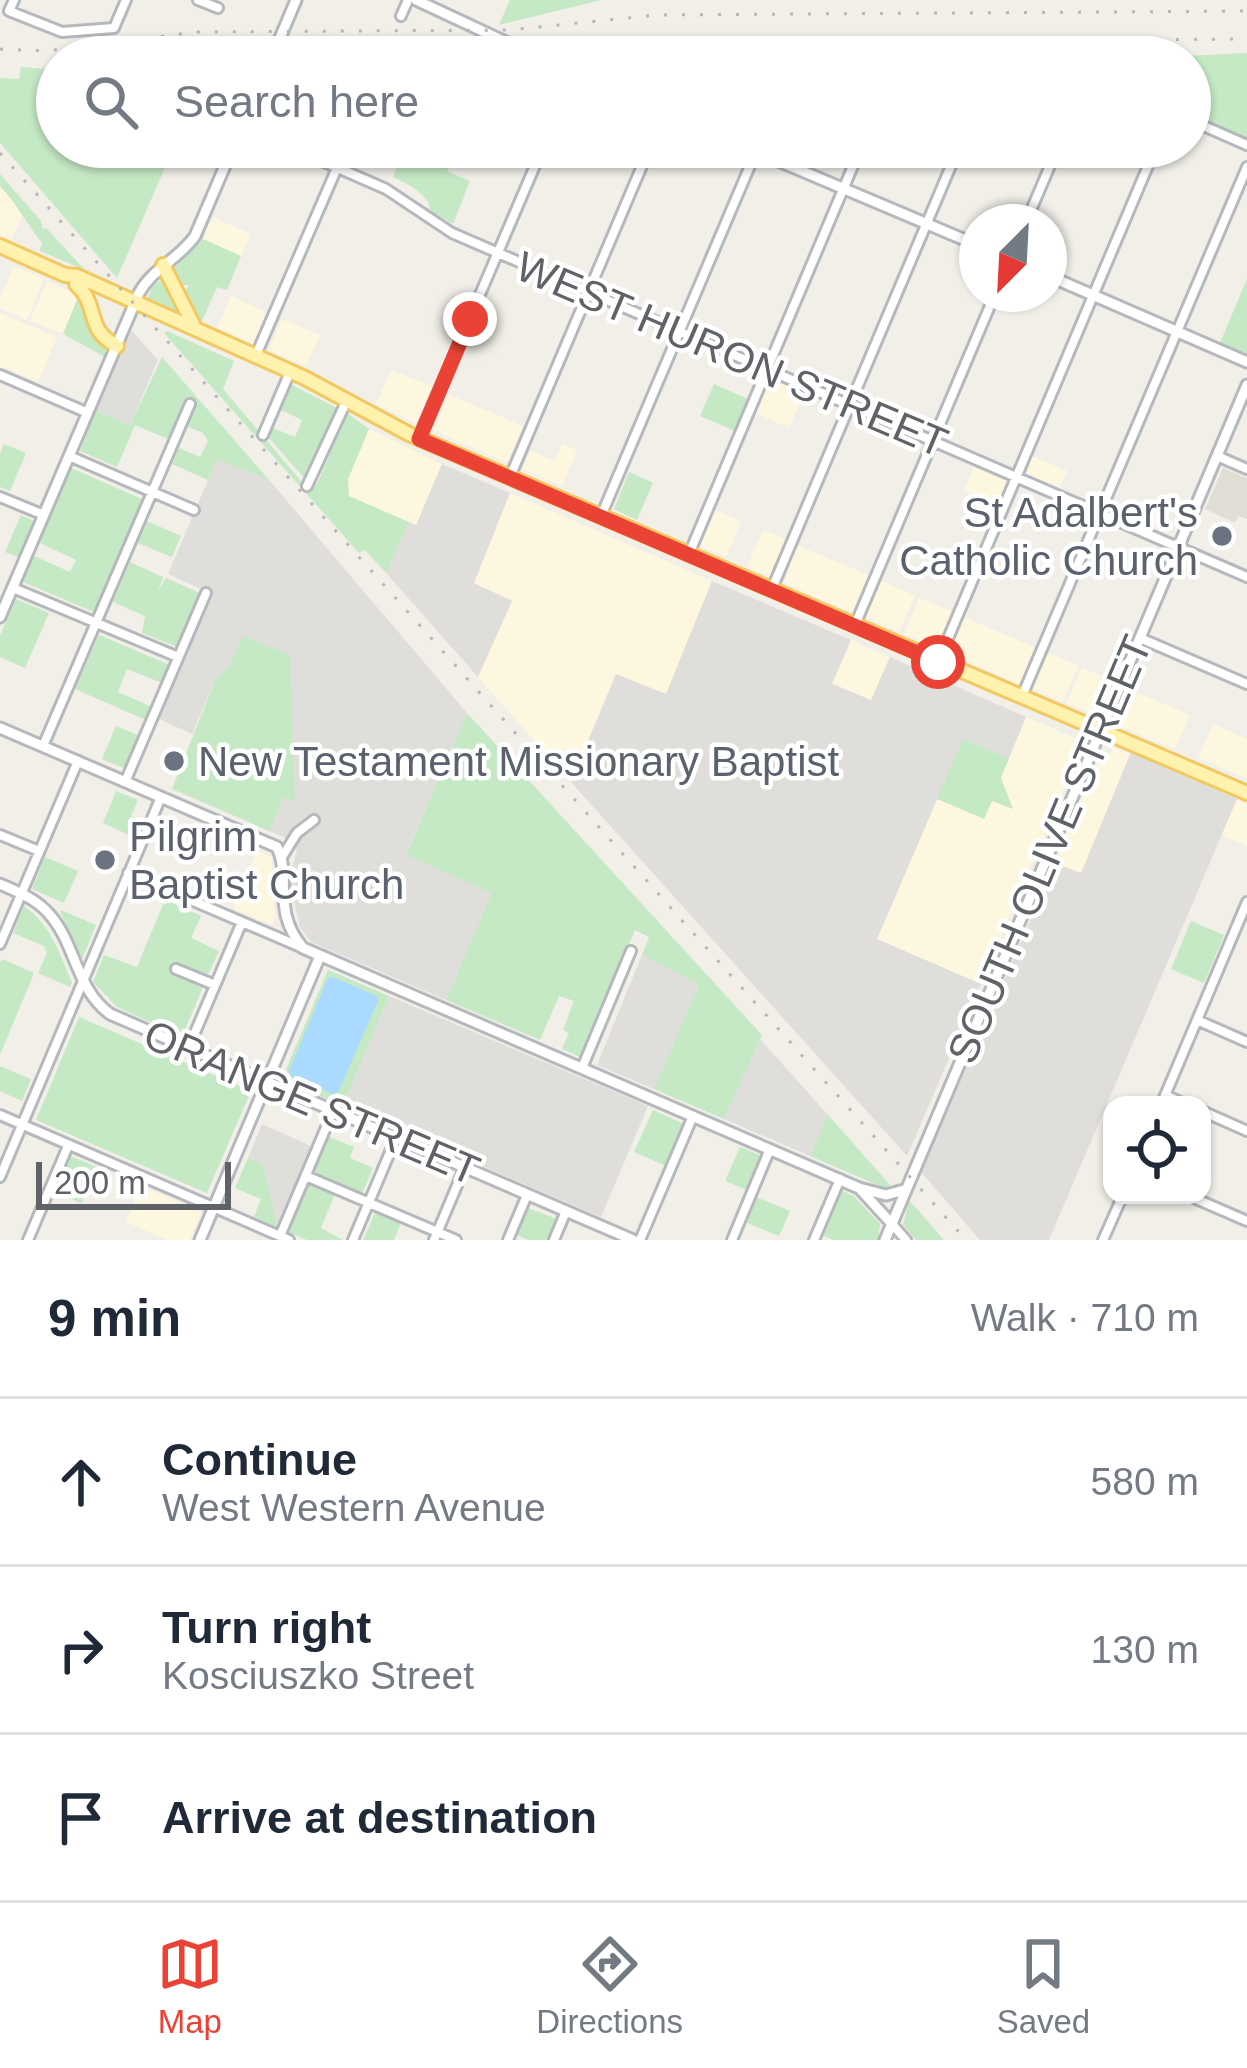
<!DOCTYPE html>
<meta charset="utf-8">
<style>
:root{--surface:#fff;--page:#f6f6f7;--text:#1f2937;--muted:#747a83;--line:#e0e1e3;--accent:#ea4335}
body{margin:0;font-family:Arial,sans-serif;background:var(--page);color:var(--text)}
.controls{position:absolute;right:36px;bottom:36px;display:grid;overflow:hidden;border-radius:24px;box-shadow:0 3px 9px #0004}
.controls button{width:108px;height:108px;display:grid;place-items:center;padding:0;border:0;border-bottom:3px solid var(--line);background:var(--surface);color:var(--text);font:60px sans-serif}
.compass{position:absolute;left:959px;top:204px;width:108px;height:108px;border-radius:50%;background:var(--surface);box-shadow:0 3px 9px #0004;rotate:204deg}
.scale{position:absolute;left:36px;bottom:30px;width:195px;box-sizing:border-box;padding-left:12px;border:6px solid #5f6368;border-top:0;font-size:33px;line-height:42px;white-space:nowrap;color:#5f6368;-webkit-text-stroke:9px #fff;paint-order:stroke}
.stop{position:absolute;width:36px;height:36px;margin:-27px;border:9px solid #ea4335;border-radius:50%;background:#fff}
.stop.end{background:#ea4335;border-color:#fff;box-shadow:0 3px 12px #0008}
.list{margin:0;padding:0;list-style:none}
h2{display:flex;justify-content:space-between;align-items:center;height:156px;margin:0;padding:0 48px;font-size:51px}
h2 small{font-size:39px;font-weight:400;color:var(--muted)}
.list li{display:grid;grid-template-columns:78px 1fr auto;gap:36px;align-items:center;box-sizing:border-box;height:168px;padding:0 48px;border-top:3px solid var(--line)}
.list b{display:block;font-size:45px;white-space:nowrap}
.list p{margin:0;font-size:39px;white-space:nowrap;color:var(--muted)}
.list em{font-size:39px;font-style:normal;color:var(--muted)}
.icon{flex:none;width:66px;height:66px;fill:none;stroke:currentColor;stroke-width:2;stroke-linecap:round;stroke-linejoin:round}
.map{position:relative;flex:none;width:1247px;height:1240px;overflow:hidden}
.search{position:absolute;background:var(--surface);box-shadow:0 3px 9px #0004;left:36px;right:36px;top:36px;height:132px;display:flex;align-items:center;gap:30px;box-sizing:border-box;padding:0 42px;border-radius:66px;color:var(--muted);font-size:45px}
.sheet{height:660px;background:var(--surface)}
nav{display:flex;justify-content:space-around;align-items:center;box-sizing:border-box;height:168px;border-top:3px solid var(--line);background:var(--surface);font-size:33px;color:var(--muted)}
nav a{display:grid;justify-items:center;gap:6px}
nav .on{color:var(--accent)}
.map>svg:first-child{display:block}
</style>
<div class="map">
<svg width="1247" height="1240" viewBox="0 0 1247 1240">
<rect width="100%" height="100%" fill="#f1efe8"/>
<path fill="#fef7e0" d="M0,186l25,25 -14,29 -11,-5z
M213,217l38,17 -10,22 -38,-17z
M14,266l30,13 -17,41 -27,-12v-10z
M47,281l32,14 -16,39 -33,-13z
M231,296l35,16 -13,32 -36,-16z
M0,313l57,24 -19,45 -38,-16z
M282,319l38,16 -14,31 -37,-16z
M391,370l41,16 -16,37 -40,-19z
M770,379l34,14 -15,35 -33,-15z
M448,394l75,32 -16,37 -74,-33z
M369,429l73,35 -26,62 -67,-30 -1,-16z
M562,444l15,6 -15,36 -40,-17 8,-18 24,10z
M1031,456l36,15 -7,17 -36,-15z
M974,467l35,15 -11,23 -34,-14z
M510,493l202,88 -46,113 -51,-19 -44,107 -93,-105 34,-76 -39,-18z
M715,510l26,11 -15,36 -26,-11z
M763,530l23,9 -16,37 -23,-9z
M797,545l73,31 -16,37 -70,-30z
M881,581l34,15 -16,36 -33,-15z
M919,598l35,14 -16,36 -34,-14z
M964,617l72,31 -15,37 -71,-32z
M851,640l39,17 -19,43 -39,-17z
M1047,653l32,13 -16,36 -31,-13z
M1082,668l31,13 -15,36 -32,-14z
M1129,689l61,26 -15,34 -55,-23 -2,-8z
M1026,717l58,25 -103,242 -104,-44 60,-141 47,19z
M1213,724l34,15v40l-49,-21z
M1113,747l17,8 -49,119 -26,-11 47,-111 8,3z
M1237,799l10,5v42l-26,-11z
M257,851l15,6 -2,29 6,31 -4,8 -39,-17z
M141,1186l60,26 -11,28h-22l-42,-18z"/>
<path fill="#e0deda" d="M131,330l27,30 -28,65 -34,-15z
M217,459l53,22 197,232 -61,141 87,38 -47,108 -135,-58 -11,-15 -11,-48 8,-29 -11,-12 -17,-7 15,-35 10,4 -65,-133 -13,11 -24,56 -33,-15 51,-126 -42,-19z
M442,464l68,29 -36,90 38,18 -34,76 -92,-104 23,-51 7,3z
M712,581l139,59 -19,44 39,16 19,-43 136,60 -17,41 -46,-19 -86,200 104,45 -74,172 -336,-374 45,-108 50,20z
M1131,752l106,47 -188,441h-69l-59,-68 134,-309 26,10z
M642,955l57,30 -45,104 -57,-24z
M389,996l259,110 -47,111 -258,-111z
M760,1039l68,76 -18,41 -86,-37z
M262,1124l51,23 -35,81 -15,-64 -15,-6z"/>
<path fill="#e1ded6" d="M1223,468l24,10v41l-9,-3 -3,7 -30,-14z"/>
<path fill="#c5e8c5" d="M510,0h91l-102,25z
M1247,53v88l-57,-25v-59h-23z
M21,67l36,3v77h117l-57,131 -117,-135v-65l19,1z
M406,147h51l-10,24 23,10 -17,43 -22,-13c-3,-18 -23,-27 -38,-34z
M0,174l41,47 2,8 3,-1 39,42 -45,-19 2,-8c-16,-20 -24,-38 -42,-57z
M203,239l38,17 -14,34 -10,-3 -15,34 -10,-7 -7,-22 4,-7h-6l-9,-17z
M165,276l17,42 -36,-15 6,-16z
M1247,279v77l-28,-11z
M79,295l11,37 15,17v8l-42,-23z
M167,331l67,30 -11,28 83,98 5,2 7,-7 29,-69 22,16 -21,50 1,17 60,26 -23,51 -21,-23 -6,3 -195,-220z
M162,357l108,124 -53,-22 -9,21 -36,-16 7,-16 21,9 8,-16 -5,-8 -17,-7 7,-17 -8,-10 -17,40 -33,-14 -18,42 -37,-16 16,-41 34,15z
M714,384l34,15 -13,32 -35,-15z
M292,385l45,23 -32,71 -36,-41 4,-10 22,9 7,-17 -21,-10z
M4,444l22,9 -16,38 -10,-4v-34z
M71,468l71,31 -48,113 -71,-30 11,-26 36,16 6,-12 -36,-17z
M629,472l24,11 -16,37 -23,-11z
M21,515l13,6 -16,36 -13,-5z
M147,521l34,15 -9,21 -34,-14z
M130,562l33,15 -5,14 8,-13 34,15 -23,54 -35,-14 3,-17 -32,-14z
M16,599l33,14 -24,55 -25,-11v-21z
M99,635l71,30 -8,18 -35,-14 -9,23 34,15 -6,13 -71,-31z
M243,636l47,19 5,146 -11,-4 -15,34 -97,-42 44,-111 13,-11z
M467,713l295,322 -38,84 -70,-30 45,-104 -57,-30 7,-18 -14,-7 -55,127 -18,-8 7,-16 -6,-3 11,-29 -15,-5 -19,44 -94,-40 46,-107 -86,-38z
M116,726l24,10 -14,33 -24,-10z
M963,739l46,19 -8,20 12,31 -21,-8 -8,18 -47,-20z
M116,791l22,9 -7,16 9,4 -7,17 -30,-14z
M45,857l33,14 -14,32 -32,-14z
M165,900l36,16 -10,22 28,13 -12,26 -30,-12 -4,8 30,14 -21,50 -65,-30 -24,-25 11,-27 33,12z
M24,906c27,19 36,48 48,77l-2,4 -32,-14 9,-20 -3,-7 -31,-13z
M61,910l35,15 -14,34 -22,-47z
M1191,921l33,14 -20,48 -33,-14z
M2,959l32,14 -34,82v-92z
M328,970l61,26 -46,110 -61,-27z
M79,1017l172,74 -44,102 -171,-73z
M0,1066l31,13 -9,22 -22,-10z
M653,1110l31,14 -18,42 -32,-14z
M828,1115l62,70 -3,4 -77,-33z
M327,1136l27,11 -4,11 23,10 -11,26 -50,-21z
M740,1147l22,9 -15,34 -22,-9z
M70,1156l27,11 -16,36 -26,-11z
M248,1158l15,6 15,64 -24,-11 7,-18 -26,-11z
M308,1182l27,12 -14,34 22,12h-36l-19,-8z
M841,1190l13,6 26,28 -2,16h-45l-11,-5z
M756,1197l34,14 -11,25 -34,-14z
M909,1200l35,40h-28l-13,-15z
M528,1208l29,11 -8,21h-21l-13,-6z
M376,1211l25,11 -7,18h-31z"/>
<path fill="#aadaff" d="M332,977l45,19 1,5 -40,91 -5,2 -42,-18 -2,-5 39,-93z"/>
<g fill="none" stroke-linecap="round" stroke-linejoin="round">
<g stroke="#b5b8bc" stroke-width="14">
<path id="minor" d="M14,0l-5,11 53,21 52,-4 12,-28
M198,0l20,8
M401,16l7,-16
M1190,120l57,25
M290,147l96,42 66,44 795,344
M1026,222l32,-75
M256,355l90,-208
M0,375l88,38
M263,435l27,-63
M419,437l124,-290
M69,456l125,54
M1217,456l30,13
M510,477l140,-330
M307,486l40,-86
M0,497l44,18
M601,516l157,-369
M689,554l172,-407
M13,588l165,69
M771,591l188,-444
M855,625l140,-331
M1140,638l107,46
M938,662l218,-515
M1022,696l225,-529
M43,746l147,-342
M125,782l81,-189
M0,835l39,16
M282,857l15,-24 17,-13
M128,873l175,75
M0,944l78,-183
M176,969l39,16
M1197,1020l50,22
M188,1049l54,-127
M582,1068l49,-117
M1165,1095l22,10
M1161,1105l86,-203
M1202,1111l45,20
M0,1115l289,125
M306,1176l150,64
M0,1177l161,-380
M1187,1195l60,26
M892,1224l14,16
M280,1236l53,-125
M28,1240l40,-94
M353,1240l43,-102
M434,1240l30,-71
M508,1240l19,-45
M554,1240l12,-29
M640,1240l53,-124
M732,1240l38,-91
M814,1240l26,-61
M1103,1240l20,-45"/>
</g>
<g stroke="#b5b8bc" stroke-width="15">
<path id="tertiary" d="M416,0l122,57
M272,57l24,-57
M745,147l232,98
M1049,276l198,86
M0,617l139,-324c14,-25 40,-34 56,-57l38,-89
M0,728l277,119c15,31 -6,63 26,101l556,240 33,36
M0,884c18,8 37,15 50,31 26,30 26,74 60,99l523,226
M859,1188l27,7 18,-5
M200,1240l120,-284
M885,1240l362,-855"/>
</g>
<g stroke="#f2c960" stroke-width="18">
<path id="primary" d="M0,246l65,29 12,1 228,102 104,56 838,359
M163,265l30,59
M76,284c24,22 8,45 41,62"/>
</g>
<use href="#minor" stroke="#fff" stroke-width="8"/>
<use href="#tertiary" stroke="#fff" stroke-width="9"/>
<use href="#primary" stroke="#fff2af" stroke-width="12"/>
<path stroke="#b6b7b8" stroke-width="3" stroke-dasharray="3 15" stroke-linecap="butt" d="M528,43l719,-4
M0,49l46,2 150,-19 313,-2 148,-15 590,-4
M162,57l113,-7 270,-2
M0,153l966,1087"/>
</g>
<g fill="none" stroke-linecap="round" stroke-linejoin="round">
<path stroke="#ea4335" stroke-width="15" d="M470,319l-51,120 519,223"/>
</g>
<g fill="#6b7280" stroke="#fff" stroke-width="4.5">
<circle cx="1222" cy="536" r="12"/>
<circle cx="174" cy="761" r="12"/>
<circle cx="105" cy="860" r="12"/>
</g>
<g text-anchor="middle" stroke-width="9" stroke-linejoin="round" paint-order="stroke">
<g font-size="42" fill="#5f6368" stroke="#fff">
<text transform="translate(732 354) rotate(23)" y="15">WEST HURON STREET</text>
<text transform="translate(1049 849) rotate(-67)" y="15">SOUTH OLIVE STREET</text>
<text transform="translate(312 1102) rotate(23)" y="15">ORANGE STREET</text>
</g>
<g font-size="42" fill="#5b616d" stroke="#fff" text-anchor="start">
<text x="1198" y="527" text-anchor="end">St Adalbert's<tspan x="1198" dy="48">Catholic Church</tspan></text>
<text x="198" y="776">New Testament Missionary Baptist</text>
<text x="129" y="851">Pilgrim<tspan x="129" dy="48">Baptist Church</tspan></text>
</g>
</g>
</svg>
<div class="controls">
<button><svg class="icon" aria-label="locate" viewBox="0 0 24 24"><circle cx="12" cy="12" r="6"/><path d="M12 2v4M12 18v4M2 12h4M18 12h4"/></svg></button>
</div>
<svg class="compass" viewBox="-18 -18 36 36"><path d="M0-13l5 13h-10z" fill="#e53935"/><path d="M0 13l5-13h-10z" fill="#747a83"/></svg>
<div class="scale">200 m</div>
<div class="stop" style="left:938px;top:662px"></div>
<div class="stop end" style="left:470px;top:319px"></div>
<div class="search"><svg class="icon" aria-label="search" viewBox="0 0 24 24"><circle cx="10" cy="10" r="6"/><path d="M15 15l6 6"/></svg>Search here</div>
</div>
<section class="sheet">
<h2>9 min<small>Walk · 710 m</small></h2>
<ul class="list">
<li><svg class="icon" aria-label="ahead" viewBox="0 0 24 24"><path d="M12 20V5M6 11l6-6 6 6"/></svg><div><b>Continue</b><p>West Western Avenue</p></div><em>580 m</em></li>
<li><svg class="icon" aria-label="right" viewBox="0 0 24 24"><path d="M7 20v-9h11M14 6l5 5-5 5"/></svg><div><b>Turn right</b><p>Kosciuszko Street</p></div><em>130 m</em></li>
<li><svg class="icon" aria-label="arrive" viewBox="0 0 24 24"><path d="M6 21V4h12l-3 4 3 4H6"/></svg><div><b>Arrive at destination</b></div></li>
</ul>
</section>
<nav>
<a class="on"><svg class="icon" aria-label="map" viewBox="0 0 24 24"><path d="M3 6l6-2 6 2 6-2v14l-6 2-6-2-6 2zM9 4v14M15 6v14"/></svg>Map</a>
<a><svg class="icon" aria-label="directions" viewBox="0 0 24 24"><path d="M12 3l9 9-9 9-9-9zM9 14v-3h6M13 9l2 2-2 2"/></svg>Directions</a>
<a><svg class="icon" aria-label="saved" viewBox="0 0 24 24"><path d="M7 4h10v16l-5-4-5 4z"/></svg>Saved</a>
</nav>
